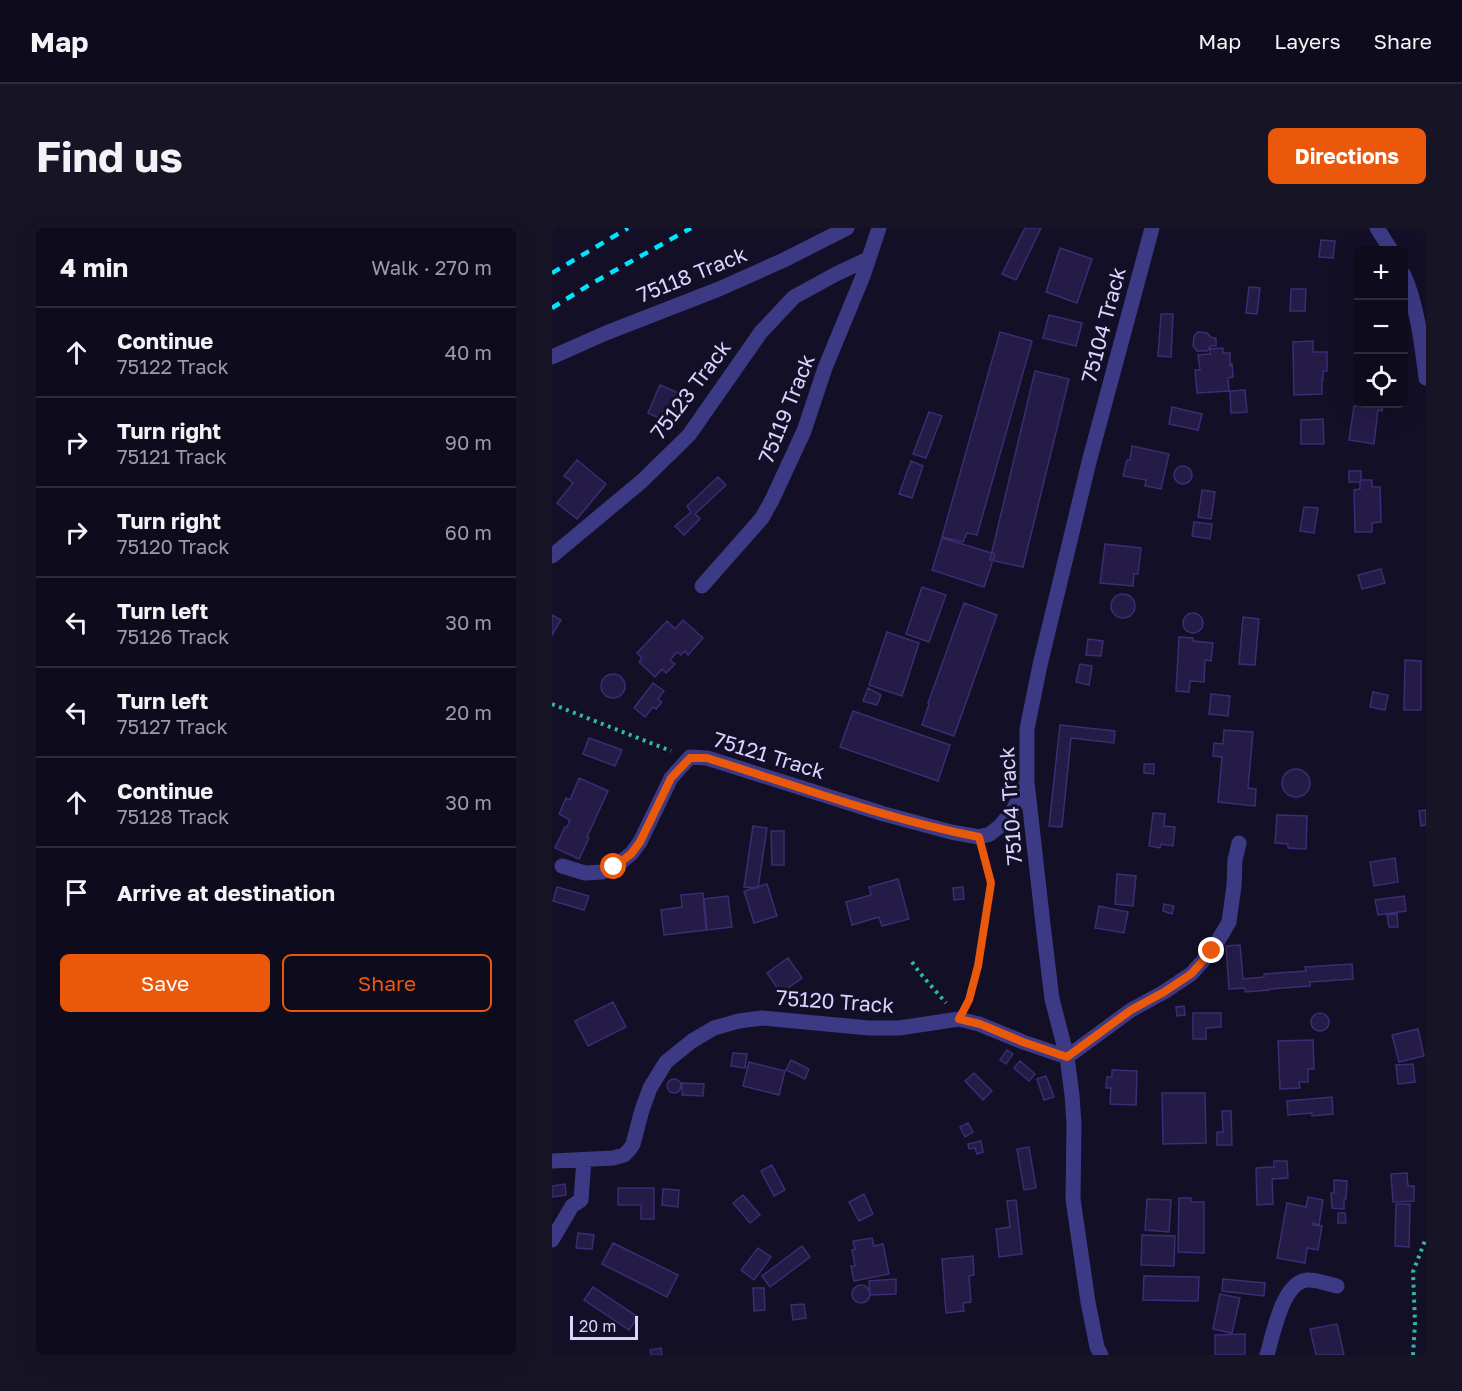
<!DOCTYPE html>
<meta charset="utf-8">
<style>
:root{--surface:#0e0b1c;--page:#171425;--text:#f1f3f6;--muted:#9b9ba3;--line:#2e2b3b;--accent:#ea580c}
body{margin:0;font-family:"Golos Text",sans-serif;background:var(--page);color:var(--text)}
.controls{position:absolute;right:18px;top:18px;display:grid;overflow:hidden;border-radius:9px;box-shadow:0 6px 24px #0002}
.controls button{width:54px;height:54px;display:grid;place-items:center;padding:0;border:0;border-bottom:2px solid var(--line);background:var(--surface);color:var(--text);font:30px sans-serif}
.scale{position:absolute;left:18px;bottom:15px;width:68px;box-sizing:border-box;padding-left:6px;border:3px solid #d9d4ff;border-top:0;font-size:16px;line-height:21px;white-space:nowrap;color:#d9d4ff;-webkit-text-stroke:4px #130f26;paint-order:stroke}
.stop{position:absolute;width:18px;height:18px;margin:-14px;border:4px solid #ea580c;border-radius:50%;background:#fff}
.stop.end{background:#ea580c;border-color:#fff;box-shadow:0 2px 6px #0008}
.list{margin:0;padding:0;list-style:none}
h2{display:flex;justify-content:space-between;align-items:center;height:78px;margin:0;padding:0 24px;font-size:26px}
h2 small{font-size:20px;font-weight:400;color:var(--muted)}
.list li{display:grid;grid-template-columns:39px 1fr auto;gap:18px;align-items:center;box-sizing:border-box;height:90px;padding:0 24px;border-top:2px solid var(--line)}
.list b{display:block;font-size:22px;white-space:nowrap}
.list p{margin:0;font-size:20px;white-space:nowrap;color:var(--muted)}
.list em{font-size:20px;font-style:normal;color:var(--muted)}
.actions{display:flex;gap:12px;padding:18px 24px}
.actions a{flex:1;padding:14px 0;border:2px solid var(--accent);border-radius:9px;text-align:center;font-size:21px;color:var(--accent)}
.actions .main{background:var(--accent);color:#fff}
.icon{flex:none;width:33px;height:33px;fill:none;stroke:currentColor;stroke-width:2;stroke-linecap:round;stroke-linejoin:round}
.map{position:relative;flex:none;width:874px;height:1127px;overflow:hidden;border-radius:9px}
header{display:flex;align-items:center;gap:36px;box-sizing:border-box;height:84px;padding:0 30px;background:var(--surface);border-bottom:2px solid var(--line)}
header strong{font-size:28px}
nav{display:flex;gap:33px;margin-inline-start:auto;font-size:21px}
.intro{display:flex;align-items:center;justify-content:space-between;box-sizing:border-box;height:144px;padding:0 36px}
h1{margin:0;font-size:42px}
.button{padding:15px 27px;border-radius:9px;background:var(--accent);color:#fff;font-size:21px;font-weight:700}
main{display:flex;gap:36px;padding:0 36px}
aside{flex:1;background:var(--surface);border-radius:9px;box-shadow:0 6px 24px #0002}
.map>svg:first-child{display:block}
</style>
<header>
<strong>Map</strong>
<nav><a>Map</a><a>Layers</a><a>Share</a></nav>
</header>
<div class="intro"><h1>Find us</h1><a class="button">Directions</a></div>
<main>
<aside>
<h2>4 min<small>Walk · 270 m</small></h2>
<ul class="list">
<li><svg class="icon" aria-label="ahead" viewBox="0 0 24 24"><path d="M12 20V5M6 11l6-6 6 6"/></svg><div><b>Continue</b><p>75122 Track</p></div><em>40 m</em></li>
<li><svg class="icon" aria-label="right" viewBox="0 0 24 24"><path d="M7 20v-9h11M14 6l5 5-5 5"/></svg><div><b>Turn right</b><p>75121 Track</p></div><em>90 m</em></li>
<li><svg class="icon" aria-label="right" viewBox="0 0 24 24"><path d="M7 20v-9h11M14 6l5 5-5 5"/></svg><div><b>Turn right</b><p>75120 Track</p></div><em>60 m</em></li>
<li><svg class="icon" aria-label="left" viewBox="0 0 24 24"><path d="M17 20v-9H6M10 6l-5 5 5 5"/></svg><div><b>Turn left</b><p>75126 Track</p></div><em>30 m</em></li>
<li><svg class="icon" aria-label="left" viewBox="0 0 24 24"><path d="M17 20v-9H6M10 6l-5 5 5 5"/></svg><div><b>Turn left</b><p>75127 Track</p></div><em>20 m</em></li>
<li><svg class="icon" aria-label="ahead" viewBox="0 0 24 24"><path d="M12 20V5M6 11l6-6 6 6"/></svg><div><b>Continue</b><p>75128 Track</p></div><em>30 m</em></li>
<li><svg class="icon" aria-label="arrive" viewBox="0 0 24 24"><path d="M6 21V4h12l-3 4 3 4H6"/></svg><div><b>Arrive at destination</b></div></li>
</ul>
<div class="actions"><a class="main">Save</a><a>Share</a></div>
</aside>
<div class="map">
<svg width="874" height="1127" viewBox="0 0 874 1127">
<rect width="100%" height="100%" fill="#130f26"/>
<path fill="#241b47" stroke="#3b2d73" stroke-width="1.5" d="M473,0h16l-25,52 -14,-6z
M769,12l14,1 -2,17 -14,-1z
M508,20l32,11 -15,44 -31,-11z
M697,59l11,1 -3,26 -11,-1z
M739,61h15l-1,22h-15z
M609,86h12l-2,43 -13,-1z
M497,87l33,8 -6,23 -33,-8z
M448,104l32,9 -55,194 -10,-2 -4,9 -21,-5z
M646,104l9,1 5,5h4v8h-5l-4,5h-10l-4,-5 1,-10z
M761,113v11h14v19h-4v9h-1v14l-28,1 -1,-53z
M671,120v5h7v12l2,-1 1,13 -5,1 1,13 -32,2 -2,-23h5l-2,-15 12,-1v-5z
M483,143l34,8 -46,188 -33,-7z
M108,157l23,10 -13,28 -22,-10z
M693,162l2,22 -16,1 -1,-22z
M808,176h23l-1,7 -4,-1 -4,34 -25,-4 5,-34h5z
M620,179l30,7 -4,16 -29,-6z
M377,184l13,4 -16,42 -13,-4z
M771,191l1,25h-23v-24z
M580,218l37,8 -8,35 -16,-3 1,-6 -23,-4 4,-16h3z
M25,232l29,24 -29,35 -20,-16 16,-20 -9,-7z
M359,233l12,5 -11,32 -13,-4z
M622 247a9 9 0 1 1 18 0a9 9 0 1 1-18 0Z
M797,243h12v9h11v7h8l1,35 -9,1v9h-17l-1,-42 6,-1v-7h-11z
M166,249l8,8 -31,29 5,5 -16,16 -9,-9 16,-14 -4,-6z
M650,262l13,2 -4,27 -13,-2z
M752,279l14,1 -4,25 -14,-2z
M642,294l18,2 -2,15 -18,-3z
M390,310l53,16 -11,33 -52,-17z
M553,316l36,4 -3,26h-4l-1,12 -33,-3z
M829,341l4,14 -23,6 -4,-14z
M370,359l24,8 -17,47 -23,-8z
M559 378a12 12 0 1 1 24 0a12 12 0 1 1-24 0Z
M412,375l33,12 -43,121 -32,-11 7,-21 -1,-1z
M631 395a10 10 0 1 1 20 0a10 10 0 1 1-20 0Z
M0,387l9,5 -9,15z
M691,389l16,2 -4,46 -16,-1z
M131,392l20,18 -15,17 -3,-4 -4,4 -4,-3 -7,8 5,4 -9,9 -4,-4 -7,8 -16,-15 3,-4 -5,-5 30,-32 8,8z
M335,404l32,11 -17,53 -33,-11z
M627,409l14,1v3l20,2 -2,18 -6,-1 -1,22 -14,-1 -1,11 -13,-1z
M536,411l15,2 -2,15 -15,-1z
M853,432l16,1v49h-17z
M528,436l12,2 -3,19 -13,-3z
M49 458a12 12 0 1 1 24 0a12 12 0 1 1-24 0Z
M101,455l11,8 -6,8 4,3 -6,7 -3,-2 -8,10 -11,-9z
M316,460l13,7 -4,10 -14,-4z
M821,464l15,3 -3,15 -15,-3z
M659,466l19,2 -2,20 -19,-2z
M301,483l97,34 -12,36 -98,-34z
M508,497l55,6 -1,12 -43,-5 -9,89 -13,-1z
M672,502l29,2 -5,56 8,1 -1,17 -37,-4 4,-45 -9,-1 1,-13 9,1z
M37,510l33,12 -7,16 -32,-12z
M592,536h10v10l-10,-1z
M730 555a14 14 0 1 1 28 0a14 14 0 1 1-28 0Z
M27,550l29,13 -21,46 2,1 -10,21 -24,-11 10,-21h2l3,-7 -11,-6 7,-16 4,2z
M874,582v15l-5,1 -2,-15z
M601,585l12,1 -1,12 11,1 -2,19 -12,-2 -1,4 -11,-2z
M725,587l30,1 -1,33 -18,-1v-4l-13,-1z
M201,598l14,2 -9,60 -14,-1z
M219,603h13v34h-12z
M843,630l3,24 -24,4 -4,-24z
M565,646l19,2 -3,30 -18,-2z
M346,651l11,40 -27,7 -3,-9 -27,8 -6,-23 25,-7 -2,-8z
M215,656l10,32 -23,7 -10,-32z
M5,659l32,9 -5,14 -31,-9z
M411,659l1,12 -10,1 -1,-12z
M151,665l3,37 -42,5 -3,-25 21,-3 -1,-12z
M176,668l4,31 -25,3 -3,-31z
M852,668l2,15 -28,4 -3,-15z
M612,676l10,2 -2,8 -9,-3z
M547,678l29,6 -4,21 -29,-5z
M845,686l1,13h-9l-2,-12z
M688,717l3,34 21,-2v-3l42,-3 -1,-4 47,-3 1,15 -43,3v4l-41,3v1l-24,2v-4l-16,1 -3,-43z
M236,730l14,20 -21,15 -14,-20z
M61,774l13,25 -38,19 -13,-25z
M632,778l1,9 -8,1 -1,-9z
M759 794a9 9 0 1 1 18 0a9 9 0 1 1-18 0Z
M641,785h28v14l-15,1v11h-13z
M866,801l6,27 -25,6 -7,-27z
M761,812l1,29h-6v13h-9l1,6 -20,1 -2,-48z
M455,822l6,4 -7,10 -6,-4z
M181,825l14,1 -2,14 -14,-2z
M239,832l18,9 -4,10 -19,-9z
M468,833l15,13 -6,7 -15,-13z
M197,834l36,9 -6,24 -36,-9z
M861,836l2,18 -17,2 -2,-19z
M560,842l25,1 -1,34 -26,-1 1,-16h-5l1,-11h5z
M422,845l18,18 -9,9 -18,-19z
M494,848l8,21 -10,3 -7,-21z
M115 858a7 7 0 1 1 14 0a7 7 0 1 1-14 0Z
M130,855l22,1 -1,12 -21,-1z
M610,865h43l1,50 -43,1z
M780,869l1,17 -21,2v-3l-24,2 -1,-14z
M670,883h9l1,34h-15v-13h6z
M416,895l5,9 -8,5 -5,-10z
M429,913l2,11 -6,2 -2,-6 -6,1 -1,-5z
M477,919l7,41 -12,2 -7,-41z
M722,933h13l1,17 -16,1 1,25 -16,1 -1,-37 18,-1z
M220,937l13,25 -11,6 -13,-25z
M855,945l1,13h6v15l-21,1 -2,-28z
M782,952l13,1 -1,18h-2v10l-12,-1 -1,-15h3z
M13,956l1,11 -14,2v-11z
M66,960h36v31h-13v-14h-23z
M111,961l16,1 -1,17 -16,-2z
M312,966l9,20 -14,7 -10,-19z
M191,967l17,20 -10,8 -17,-20z
M756,969l15,3 -4,25 -6,-2v2l9,1 -4,24 -11,-2 -2,15 -28,-5 10,-55 19,4z
M627,970h12v4h13v51l-26,-1z
M595,971l24,1 -2,32 -24,-2z
M464,972l6,54 -23,3 -3,-28 14,-2 -3,-26z
M844,976h14l-1,43 -14,-1z
M786,985h7l1,10h-8z
M26,1005l16,2 -2,14 -16,-1z
M590,1007l33,1 -1,30 -33,-1z
M320,1010l2,8 9,-2 6,30 -35,7 -3,-15h4l-3,-16 3,-1 -2,-8z
M61,1015l65,32 -11,22 -65,-33z
M250,1018l8,11 -40,30 -8,-11z
M206,1020l13,9 -17,23 -13,-10z
M421,1028l1,19 -5,1 2,26 -8,1 1,8 -18,2 -4,-54z
M592,1048l55,1 -1,24 -55,-1z
M344,1051v15l-26,1 -1,-14z
M671,1051l42,4 -1,13 -42,-5z
M300 1066a9 9 0 1 1 18 0a9 9 0 1 1-18 0Z
M41,1059l45,30 -9,13 -45,-30z
M201,1060h11l1,22 -11,1z
M668,1066l20,4 -8,35 -19,-4z
M252,1076l2,14 -13,2 -2,-15z
M785,1096l7,31h-28l-6,-26z
M693,1106v21h-30v-20z
M109,1120l1,7h-11l-1,-5z"/>
<g fill="none" stroke-linecap="round" stroke-linejoin="round">
<path stroke="#2fb8b0" stroke-width="4" stroke-dasharray="3 4.5" stroke-linecap="butt" d="M0,476l119,47
M360,734l8,11 26,30
M415,775l11,-37 13,-83 -8,-31
M861,1127l2,-32 -2,-51 13,-34"/>
<path stroke="#3d3a85" stroke-width="15" d="M825,0l14,22
M852,47c13,29 18,71 22,103
M0,129l54,-24 113,-44 65,-29 63,-32
M0,328l90,-75 47,-46 72,-103 33,-35 42,-23 32,-15
M150,358l60,-68 10,-18 32,-69 21,-63 38,-92 16,-48
M10,638l23,7 17,-1 12,-5 17,-13 9,-12 31,-64 19,-21 17,1 177,56 67,18 28,5 11,-3 10,-8 12,-14 15,-30
M0,933l61,-3 11,-3 6,-6 3,-5 9,-34 8,-22 16,-26 26,-21 22,-13 25,-7 23,-3 107,10h30l60,-9 20,5 44,18 44,15 64,-47 33,-18 27,-18 21,-23 17,-29 5,-36 1,-26 4,-17
M0,1012l20,-34 9,-6 3,-40
M549,1127l-4,-8 -9,-45 -15,-103 1,-74 -2,-30 -5,-38 -15,-58 -8,-66 -17,-151v-53l13,-64 49,-203 63,-234
M715,1127c6,-20 16,-76 42,-75 9,0 19,4 28,6"/>
<path stroke="#00e5ff" stroke-width="4.5" stroke-dasharray="9 8" stroke-linecap="butt" d="M0,45l76,-45
M0,80l37,-23 102,-57"/>
</g>
<g fill="none" stroke-linecap="round" stroke-linejoin="round">
<path stroke="#ea580c" stroke-width="8" d="M62,639l17,-13 9,-12 31,-64 19,-20h17c90,28 179,61 272,79l12,46 -13,83 -9,34 -10,19 21,5 43,18 44,15 64,-47 33,-18 27,-18 21,-23"/>
</g>
<g text-anchor="middle" stroke-width="6" stroke-linejoin="round" paint-order="stroke">
<g font-size="21" fill="#d9d4ff" stroke="#130f26">
<text transform="translate(140 47) rotate(-22)" y="7">75118 Track</text>
<text transform="translate(552 97) rotate(-75)" y="7">75104 Track</text>
<text transform="translate(139 162) rotate(-53)" y="7">75123 Track</text>
<text transform="translate(235 181) rotate(-68)" y="7">75119 Track</text>
<text transform="translate(217 528) rotate(17)" y="7">75121 Track</text>
<text transform="translate(459 578) rotate(-94)" y="7">75104 Track</text>
<text transform="translate(283 774) rotate(4)" y="7">75120 Track</text>
</g>
</g>
</svg>
<div class="controls">
<button>+</button>
<button>−</button>
<button><svg class="icon" aria-label="locate" viewBox="0 0 24 24"><circle cx="12" cy="12" r="6"/><path d="M12 2v4M12 18v4M2 12h4M18 12h4"/></svg></button>
</div>
<div class="scale">20 m</div>
<div class="stop" style="left:62px;top:639px"></div>
<div class="stop end" style="left:660px;top:723px"></div>
</div>
</main>
